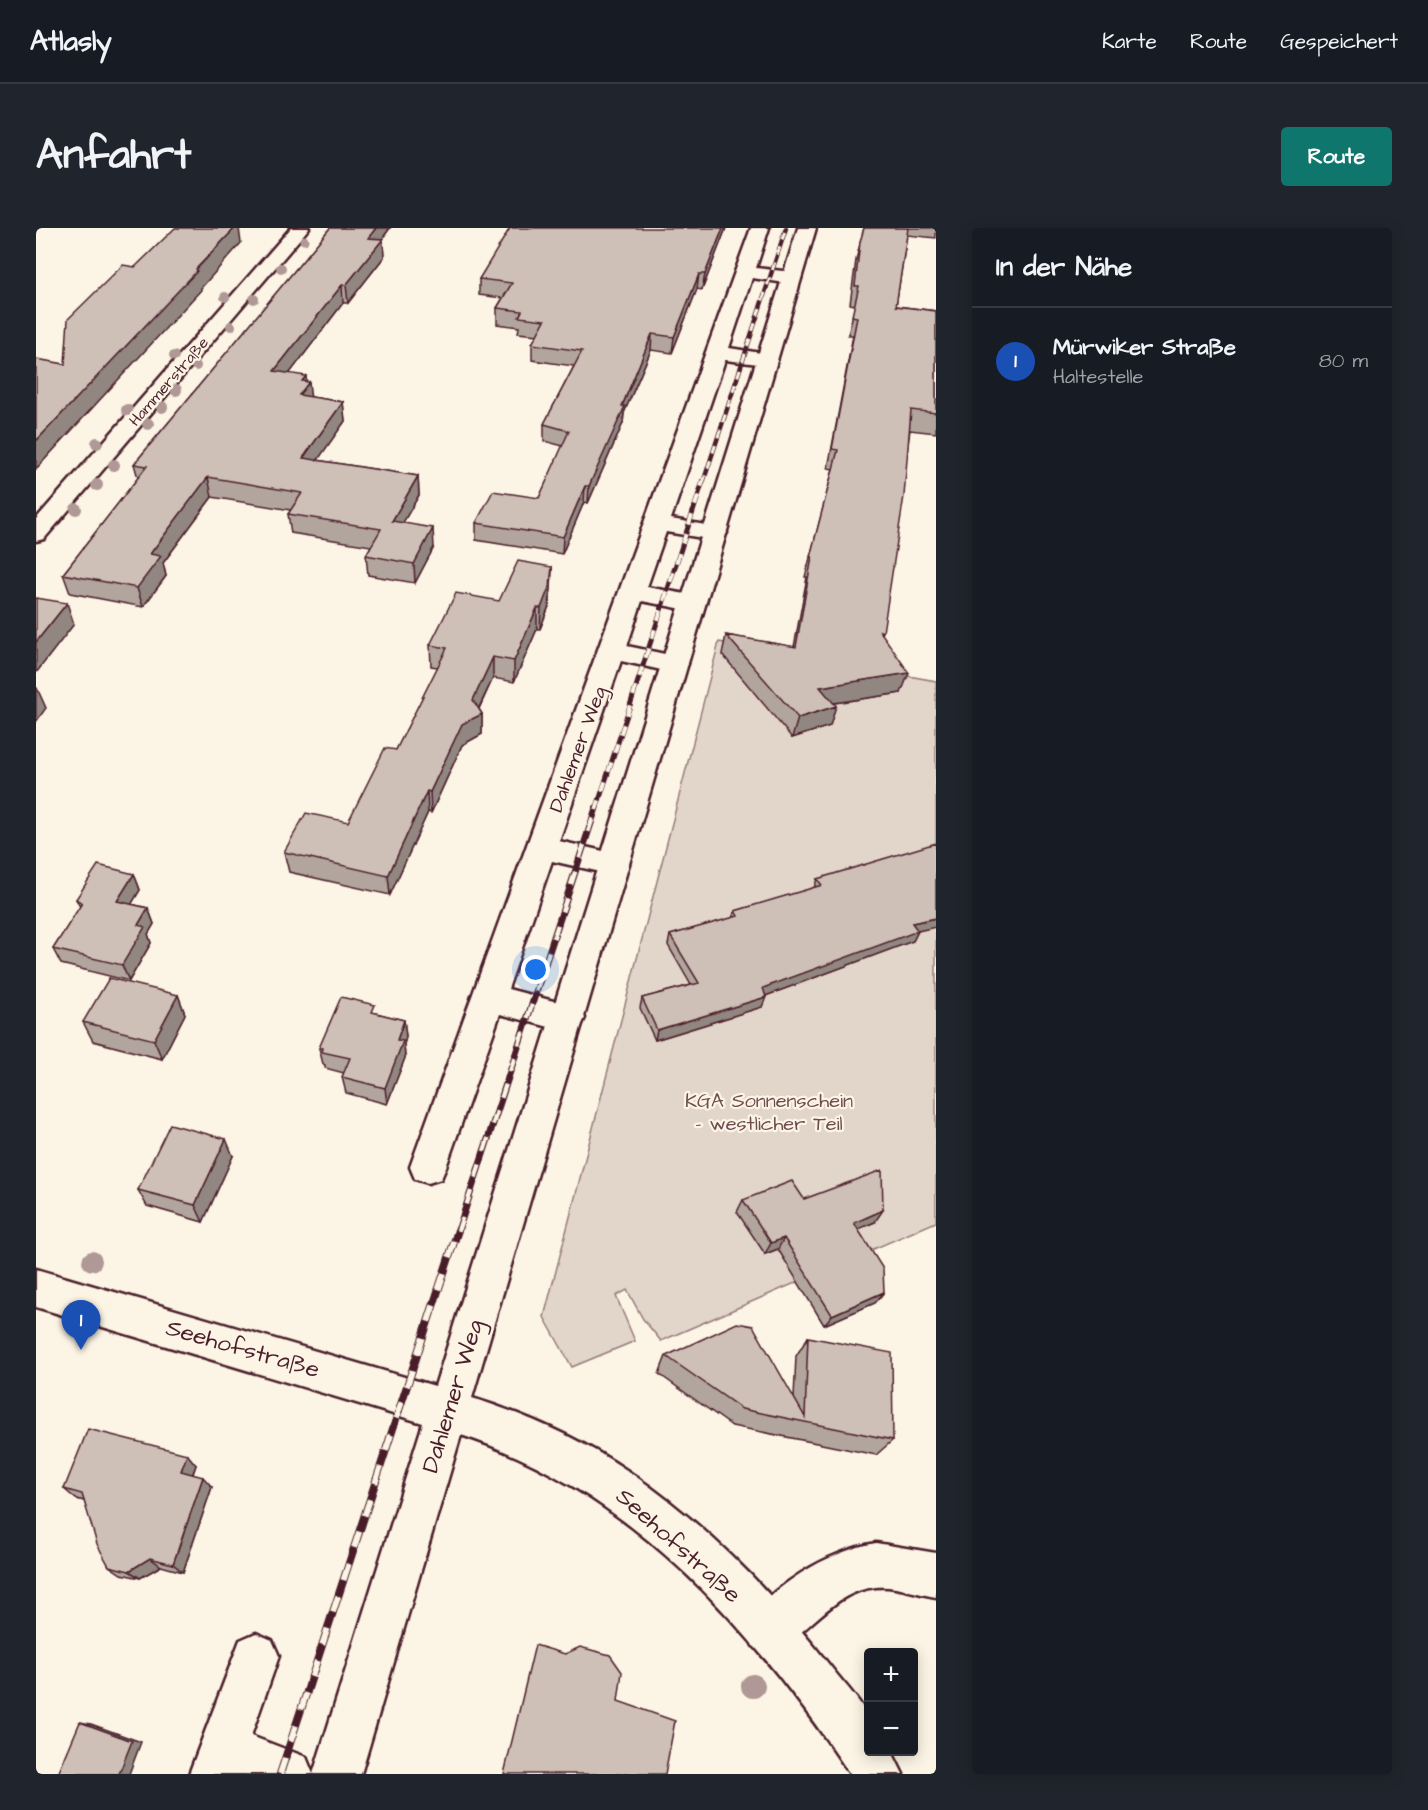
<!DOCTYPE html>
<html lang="de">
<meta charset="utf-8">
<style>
:root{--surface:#171b24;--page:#20242c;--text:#f1f3f6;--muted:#9ea1a6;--line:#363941;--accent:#0f766e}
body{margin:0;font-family:"Architects Daughter",sans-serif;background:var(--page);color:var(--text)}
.controls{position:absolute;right:18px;bottom:18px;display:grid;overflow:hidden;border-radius:6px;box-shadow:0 3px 15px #0003}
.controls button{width:54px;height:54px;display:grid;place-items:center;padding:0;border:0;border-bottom:2px solid var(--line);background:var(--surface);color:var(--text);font:30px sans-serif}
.you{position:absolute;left:500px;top:742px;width:21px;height:21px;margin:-15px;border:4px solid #fff;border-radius:50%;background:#1a73e8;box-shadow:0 0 0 9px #1a73e833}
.badge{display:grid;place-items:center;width:39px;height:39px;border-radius:50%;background:var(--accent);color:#fff;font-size:20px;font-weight:700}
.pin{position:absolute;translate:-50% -50px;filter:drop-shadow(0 2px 3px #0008)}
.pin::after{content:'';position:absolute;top:32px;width:21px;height:18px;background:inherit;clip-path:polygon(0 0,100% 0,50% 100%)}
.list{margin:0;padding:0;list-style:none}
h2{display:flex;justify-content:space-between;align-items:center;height:78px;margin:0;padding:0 24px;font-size:26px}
h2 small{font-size:20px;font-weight:400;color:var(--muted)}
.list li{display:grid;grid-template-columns:39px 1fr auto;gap:18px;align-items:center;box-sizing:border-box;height:108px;padding:0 24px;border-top:2px solid var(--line)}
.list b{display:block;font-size:22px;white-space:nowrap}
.list p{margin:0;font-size:20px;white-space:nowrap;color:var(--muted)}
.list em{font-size:20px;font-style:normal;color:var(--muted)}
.map{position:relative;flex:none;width:900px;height:1546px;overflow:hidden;border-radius:6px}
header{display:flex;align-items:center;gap:36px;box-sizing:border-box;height:84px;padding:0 30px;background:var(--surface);border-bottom:2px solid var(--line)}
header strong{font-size:28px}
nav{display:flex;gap:33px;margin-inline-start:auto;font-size:21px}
.intro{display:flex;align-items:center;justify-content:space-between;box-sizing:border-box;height:144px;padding:0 36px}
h1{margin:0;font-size:42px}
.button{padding:15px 27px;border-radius:6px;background:var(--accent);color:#fff;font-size:21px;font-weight:700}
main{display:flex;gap:36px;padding:0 36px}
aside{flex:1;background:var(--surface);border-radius:6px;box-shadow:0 3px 15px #0003}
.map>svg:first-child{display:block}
</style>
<header>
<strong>Atlasly</strong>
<nav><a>Karte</a><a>Route</a><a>Gespeichert</a></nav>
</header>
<div class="intro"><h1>Anfahrt</h1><a class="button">Route</a></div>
<main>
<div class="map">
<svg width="900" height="1546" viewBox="0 0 900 1546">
<rect width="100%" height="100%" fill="#fcf5e5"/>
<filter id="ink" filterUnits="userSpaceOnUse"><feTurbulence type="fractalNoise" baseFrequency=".0167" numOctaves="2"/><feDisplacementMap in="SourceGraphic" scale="12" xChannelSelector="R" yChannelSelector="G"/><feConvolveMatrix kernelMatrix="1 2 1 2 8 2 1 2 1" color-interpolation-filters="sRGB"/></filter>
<g filter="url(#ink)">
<path fill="#e2d5ca" stroke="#967a7a" stroke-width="1.5" d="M683,414l217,39v541l-275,119 -18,-22 -16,-29 -11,6 19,45 -63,26 -28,-50z"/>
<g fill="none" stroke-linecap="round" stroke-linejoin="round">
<g stroke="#4a1f2b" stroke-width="5">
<path id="street" d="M255,0h18l-265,311 -8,2v-22z
M715,0h18l-13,40 36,4 9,6 -9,6 -40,-6 -23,70 45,7 3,4 -3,4 -7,2 -42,-5 -54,159 52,9 4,5 -4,5 -8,2 -49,-8 -19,55 55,10 4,6 -4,6 -9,2 -51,-10 -15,45 57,12 4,6 -4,6 -9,3 -54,-12 -62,180 66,15 4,8 -4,8 -11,3 -62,-14 -44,128 72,19 5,10 -5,10 -12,4 -68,-18 -54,153 -5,12 -13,4 -13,-4 -5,-12z
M840,1315l60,10v44c-20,-3 -40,-12 -60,-10 -45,4 -68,50 -107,66l-16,-7 -7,-16c18,-43 86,-80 130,-87z
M220,1405l16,7 7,16 -28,80 55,21 7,17h-124l51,-134z"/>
</g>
<g stroke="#4a1f2b" stroke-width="5">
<path id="secondary" d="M762,0h18l-344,1170c55,17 109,41 156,73 79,54 148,125 206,200 11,14 26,29 33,44 5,9 1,26 1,37h24l11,22h-53c-96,-144 -220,-285 -389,-339l-100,339h-48l110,-351 -387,-116v-38l399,117z"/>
</g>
<use href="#street" fill="#fcf5e5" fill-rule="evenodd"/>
<use href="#secondary" fill="#fcf5e5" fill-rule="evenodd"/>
<g stroke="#4a1f2b" stroke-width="4.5">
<path id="rail-far3" d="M667,255l83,-255"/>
</g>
<g stroke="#4a1f2b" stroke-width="5">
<path id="rail-far2" d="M560,582l107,-329"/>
</g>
<g stroke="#4a1f2b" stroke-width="7">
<path id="rail-far1" d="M422,1003l138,-423"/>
</g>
<g stroke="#4a1f2b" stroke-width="8">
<path id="rail" d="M244,1546l178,-544"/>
</g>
<use href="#rail-far3" stroke="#fcf5e5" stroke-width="3" stroke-dasharray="8" stroke-linecap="butt"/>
<use href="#rail-far2" stroke="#fcf5e5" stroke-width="4" stroke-dasharray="10" stroke-linecap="butt"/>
<use href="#rail-far1" stroke="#fcf5e5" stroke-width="4.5" stroke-dasharray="14" stroke-linecap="butt"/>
<use href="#rail" stroke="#fcf5e5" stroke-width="6" stroke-dasharray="17" stroke-linecap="butt"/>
</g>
<g fill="#af9895">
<circle cx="268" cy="12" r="4.5"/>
<circle cx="245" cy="40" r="5"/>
<circle cx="189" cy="69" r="5"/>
<circle cx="218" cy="71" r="5"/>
<circle cx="195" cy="98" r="5"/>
<circle cx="138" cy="128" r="5"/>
<circle cx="160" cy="138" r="5"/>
<circle cx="140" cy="162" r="6"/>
<circle cx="126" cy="179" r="6"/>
<circle cx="91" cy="182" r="6"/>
<circle cx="112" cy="196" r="6"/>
<circle cx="61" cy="215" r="6"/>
<circle cx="78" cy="237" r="6"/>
<circle cx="61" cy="257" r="6"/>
<circle cx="40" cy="281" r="6"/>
<circle cx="56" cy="1033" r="10"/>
<circle cx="717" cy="1458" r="12"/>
</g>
<path fill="#b2a59d" stroke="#4a1f2b" stroke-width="1.5" d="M294,0h60l-8,11 2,18 -36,46h-5l-54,71 17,7 5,16 32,5 2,19 -28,39 101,16 1,19 -16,27 31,25 -19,36 -47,-8 -2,-20 5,-9 -80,-13 -3,-19 3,-4 -79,-13 -49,66 3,13 -23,31 -73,-14 -7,-19 75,-96 -4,-14z
M690,0l-24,62 -5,-1 -25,64 -21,-3 -27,63 -1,10 -35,80 -4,-1 -22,52 -86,-14v-17l63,-25 24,-52 -19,-5v-17l30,-58 -42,-6v-16l5,-9 -19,-2 1,-6 -22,-3v-16l6,-10 -24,-3v-16z
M828,0h72v10l-29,-3 -11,71 40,5v122l-26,-3 -28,205 19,58 -68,10 -3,23 -38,12 -70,-84 4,-19 68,12 13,-70h-2l28,-108 -5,-1 25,-133h-5l7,-30 -5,-1 6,-44z
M516,339l-1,21 -2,18 -9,23h-3l-23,53 -21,-4 -14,31 3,5v20l-20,11 -31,68 -3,-1 -38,83 -101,-23 -5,-20 64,-30 48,-72 42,-83 -7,-1 -1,-21z
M98,646l6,16 -9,14 17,4 6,16 -6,10 3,9 -22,38 -68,-17 -8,-15 27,-42 -4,-8z
M781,651l101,52 -5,10 -148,55 -3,11 -107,33 -15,-32 2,-10 49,-13 -23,-40 2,-10 63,-17 2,-7 79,-23z
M142,767l7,19 -23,45 -69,-18 -10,-19z
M340,785l28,7 2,17 -2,7 1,14 -18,46 -41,-11 -4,-16 2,-4 -19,-5v-3l-2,-1 -4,-16z
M197,928l-30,66 -56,-16 -9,-16z
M768,971l71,23 -17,7 26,63 -9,11 -51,22 -46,-76 -13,5 -28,-42 6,-12z
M772,1109l85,103 -17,15 -144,-29 -73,-52 7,-18 128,41 2,-41z
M160,1237l-3,9 19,13 -29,85 -22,-6 -21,12 -19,-4 -12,-8 -25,-65 -8,-2 -12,-10z"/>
<path fill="#918680" stroke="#4a1f2b" stroke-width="1.5" d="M199,0h4l2,15 -40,45v2l-165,179v-28z
M340,0h14l-20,27 -2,-17z
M687,0h3l-24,62 3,-16z
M347,11l1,18 -36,46 -2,-18z
M663,46l-2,15 -25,64 2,-16z
M306,57l1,18 -66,87 -3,-19z
M616,106l-1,16 -27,63 -1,10 -35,80 1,-17z
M270,148l1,9 2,-3 2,19 -12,-6 3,-14z
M307,174l2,19 -39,56 -3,-19z
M382,248l1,19 -26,45 -1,-19z
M172,249l4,20 -49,66 3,13 -23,31 -6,-19 13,-34z
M549,258l-1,16 -22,52 1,-17z
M397,300l1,19 -19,36 -1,-19z
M516,339l-1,21 -2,18 -9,23 1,-21z
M31,375l7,21 -38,49v-31z
M501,380v21l-23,53v-21z
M457,429v21l-19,40 8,-4v20l-20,11 -31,68 -1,-21z
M873,445l-8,20 -87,13 6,-19z
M1,460l9,20 -10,14v-33z
M800,478l-6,20 -38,12 6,-20z
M391,563l1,21 -38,83 -2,-19z
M98,646l6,16 -16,27 -7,-16z
M112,680l6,16 -6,10 3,9 -22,38 -7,-16 16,-40z
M900,690v9l-18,4 -5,10 -153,57 3,-10 149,-65z
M142,767l7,19 -23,45 -8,-19z
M730,769l-4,10 -107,33 2,-10z
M368,792l2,17 -2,7 1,14 -18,46 -2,-16 12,-48z
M190,911l7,17 -30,66 -8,-17z
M847,982l-8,12 -29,12 8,-11z
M748,1010l-6,11 -13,5 6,-11z
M848,1064l-9,11 -51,22 8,-10z
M151,1226l9,11 -6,16 -9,-10z
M167,1249l9,10 -29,85 -10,-8z
M114,1330l11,8 -21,12 -11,-7z
M44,1494l11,2 50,18 -12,32h-10z"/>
<path fill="#cfc0b7" stroke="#4a1f2b" stroke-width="1.5" d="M139,0h60l-39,41 1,2 -161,170v-82l29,5 3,-45 55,-54 12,2z
M294,0h46l-8,10 15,1 -37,46h-4l-68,86 32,5 -4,5 7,1 -10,13 44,7 -40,56 115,18 -26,45 41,7 -19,36 -48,-9 15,-26 -93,-15 14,-21 -94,-16 -58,77 11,2 -24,32 -74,-14 84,-108 -13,-2z
M474,0h213l-18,46h-6l-25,63 -22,-3 -30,72h3l-36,80h-4l-22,51 -87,-14 17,-32 46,7 30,-67 -25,-7 38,-73 -50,-7 13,-24 -26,-3 3,-6 -25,-3 15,-25 -33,-4z
M828,0h44l-12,78 40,5v102l-25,-3 -7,86 -21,136 -3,-1 29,42 -89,14 16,19 -38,12 -72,-83 70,12 16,-90h-2l28,-107 -6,-1 25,-132 -5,-1 7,-30h-4l5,-44z
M482,333l34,6 -2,18 -9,23h-4l-23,53 -21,-4 -20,43 9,14 -20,10 -32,68 -3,-1 -39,85 -104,-24 22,-39 42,9 37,-74 11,2 51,-102 -17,-3 26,-52 43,8z
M0,370l31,5 -31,39z
M900,615v75l-24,5 6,8 -155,57 3,9 -109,33 -15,-32 57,-15 -29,-48 68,-19 -3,-5 87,-26 -5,-6z
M62,637l36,9 -17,27 31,7 -10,17 7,2 -23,38 -69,-16 29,-46 -6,-4z
M73,750l69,17 -24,45 -71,-18z
M305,769l34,8 -3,7 32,8 -7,20 6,1 -18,47 -43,-11 8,-19 -28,-6 1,-4h-4z
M134,896l56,15 -31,66 -57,-15z
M846,942l1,40 -29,13 29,46 1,23 -52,23 -48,-77 -13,5 -28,-43 49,-19 12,18z
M701,1095l16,3 52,91 3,-80 84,16 1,87 -151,-31 -76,-53z
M52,1201l99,25 -6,17 22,6 -30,87 -23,-6 -21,13 -20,-5 -12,-22 -15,-50 -18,-5z
M499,1417l30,9 15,-7 30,8 12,17 -4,29 57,20 -10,53h-161z
M44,1494l52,19 -13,33h-61z"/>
</g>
<g text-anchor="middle" stroke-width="4.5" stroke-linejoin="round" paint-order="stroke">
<g font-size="16" fill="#4a1f2b" stroke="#fcf5e5">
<text transform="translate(132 153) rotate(-49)" y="6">Hammerstraße</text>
</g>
<g font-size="20" fill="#4a1f2b" stroke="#fcf5e5">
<text transform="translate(541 521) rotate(-70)" y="7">Dahlemer Weg</text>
</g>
<g font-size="20" fill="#704c53" stroke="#fcf5e5">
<text x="733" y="879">KGA Sonnenschein<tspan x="733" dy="23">- westlicher Teil</tspan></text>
</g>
<g font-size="24" fill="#4a1f2b" stroke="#fcf5e5">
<text transform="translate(207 1120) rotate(16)" y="8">Seehofstraße</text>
<text transform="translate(416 1168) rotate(-73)" y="8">Dahlemer Weg</text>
<text transform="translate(643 1317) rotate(42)" y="8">Seehofstraße</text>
</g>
</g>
</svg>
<div class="controls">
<button>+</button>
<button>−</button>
</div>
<div class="you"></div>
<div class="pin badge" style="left:45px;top:1122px;background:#1a4fb4">1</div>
</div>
<aside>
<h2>In der Nähe<small></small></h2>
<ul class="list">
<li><span class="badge" style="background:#1a4fb4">1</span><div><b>Mürwiker Straße</b><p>Haltestelle</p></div><em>80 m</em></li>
</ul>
</aside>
</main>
